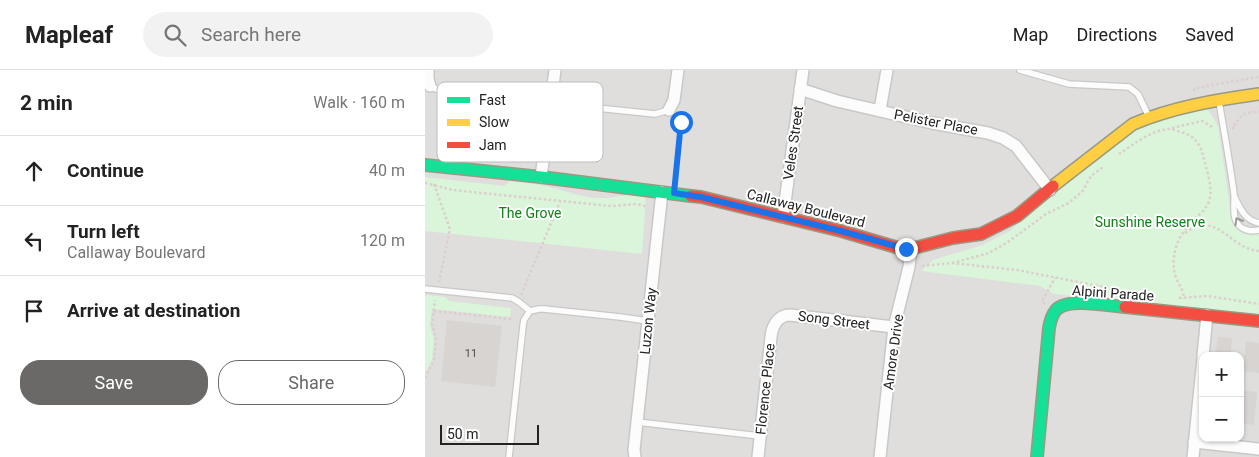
<!DOCTYPE html>
<meta charset="utf-8">
<style>
:root{--surface:#fff;--page:#f2f2f2;--text:#222;--muted:#767676;--line:#e0e0e0;--accent:#6a6968}
body{margin:0;font-family:Roboto,sans-serif;background:var(--page);color:var(--text)}
.controls{position:absolute;right:15px;bottom:15px;display:grid;overflow:hidden;border-radius:10px;box-shadow:0 1px 4px #0004}
.controls button{width:45px;height:45px;display:grid;place-items:center;padding:0;border:0;border-bottom:1px solid var(--line);background:var(--surface);color:var(--text);font:25px sans-serif}
.scale{position:absolute;left:15px;bottom:12px;width:99px;box-sizing:border-box;padding-left:5px;border:2px solid #222;border-top:0;font-size:14px;line-height:18px;white-space:nowrap;color:#222;-webkit-text-stroke:4px #fff;paint-order:stroke}
.stop{position:absolute;width:15px;height:15px;margin:-11px;border:4px solid #1a73e8;border-radius:50%;background:#fff}
.stop.end{background:#1a73e8;border-color:#fff;box-shadow:0 1px 5px #0008}
.list{margin:0;padding:0;list-style:none}
h2{display:flex;justify-content:space-between;align-items:center;height:65px;margin:0;padding:0 20px;font-size:21px}
h2 small{font-size:16px;font-weight:400;color:var(--muted)}
.list li{display:grid;grid-template-columns:32px 1fr auto;gap:15px;align-items:center;box-sizing:border-box;height:70px;padding:0 20px;border-top:1px solid var(--line)}
.list b{display:block;font-size:19px;white-space:nowrap}
.list p{margin:0;font-size:16px;white-space:nowrap;color:var(--muted)}
.list em{font-size:16px;font-style:normal;color:var(--muted)}
.actions{display:flex;gap:10px;padding:15px 20px}
.actions a{flex:1;padding:11px 0;border:1px solid var(--accent);border-radius:20px;text-align:center;font-size:18px;color:var(--accent)}
.actions .main{background:var(--accent);color:#fff}
.icon{flex:none;width:28px;height:28px;fill:none;stroke:currentColor;stroke-width:2;stroke-linecap:round;stroke-linejoin:round}
.map{position:relative;flex:none;width:834px;height:387px;overflow:hidden}
header{display:flex;align-items:center;gap:30px;box-sizing:border-box;height:70px;padding:0 25px;background:var(--surface);border-bottom:1px solid var(--line)}
header strong{font-size:24px}
nav{display:flex;gap:28px;margin-inline-start:auto;font-size:18px}
.search{width:350px;height:45px;background:var(--page);display:flex;align-items:center;gap:12px;box-sizing:border-box;padding:0 18px;border-radius:28px;color:var(--muted);font-size:19px}
main{display:flex}
aside{flex:1;background:var(--surface)}
.map>svg:first-child{display:block}
</style>
<header>
<strong>Mapleaf</strong>
<div class="search"><svg class="icon" aria-label="search" viewBox="0 0 24 24"><circle cx="10" cy="10" r="6"/><path d="M15 15l6 6"/></svg>Search here</div>
<nav><a>Map</a><a>Directions</a><a>Saved</a></nav>
</header>
<main>
<aside>
<h2>2 min<small>Walk · 160 m</small></h2>
<ul class="list">
<li><svg class="icon" aria-label="ahead" viewBox="0 0 24 24"><path d="M12 20V5M6 11l6-6 6 6"/></svg><div><b>Continue</b></div><em>40 m</em></li>
<li><svg class="icon" aria-label="left" viewBox="0 0 24 24"><path d="M17 20v-9H6M10 6l-5 5 5 5"/></svg><div><b>Turn left</b><p>Callaway Boulevard</p></div><em>120 m</em></li>
<li><svg class="icon" aria-label="arrive" viewBox="0 0 24 24"><path d="M6 21V4h12l-3 4 3 4H6"/></svg><div><b>Arrive at destination</b></div></li>
</ul>
<div class="actions"><a class="main">Save</a><a>Share</a></div>
</aside>
<div class="map">
<svg width="834" height="387" viewBox="0 0 834 387">
<rect width="100%" height="100%" fill="#f0eeeb"/>
<path fill="#dfdedc" fill-rule="evenodd" d="M0,0h834v387h-834zM778,286h37v82h-37z"/>
<path fill="#daf5da" d="M782,38l11,18 14,94c5,12 14,16 27,14v80l-205,-20 -14,-8 -119,-15 12,-11 49,-15 28,-14 28,-25 103,-80z
M0,107l79,9 6,-5c11,2 23,2 34,5 22,4 37,13 61,12 14,-1 28,-6 41,0l-4,56 -217,-23z
M2,225l18,2 4,4 62,7 -1,9 -78,-8 -2,15 4,16 -2,20 -7,13v-77z"/>
<path fill="#d7d4d2" d="M22,250l55,6 -7,61 -54,-6z
M793,267l14,1 -1,14 7,1v3h-23z
M821,271l13,2v30l-16,-2z
M815,320l17,2 -3,33 -14,-2z"/>
<g fill="none" stroke-linecap="round" stroke-linejoin="round">
<g stroke="#c9c8c7" stroke-width="8">
<path id="lane" d="M595,0l49,14 60,3 9,7 11,23
M5,16l6,3 8,3 211,22 14,-4
M794,31c5,31 11,62 15,93 1,9 -2,18 2,27 4,9 14,11 23,9
M810,128c6,12 10,22 24,25
M0,219l87,9 7,4 11,9 9,-2h5l76,8 28,4
M212,352l123,14
M84,387l14,-131 1,-6 6,-9"/>
</g>
<g stroke="#c9c8c7" stroke-width="14">
<path id="street" d="M3,0v9l2,7
M375,19l37,12 95,22 56,10 15,5 13,8 34,44
M244,40l5,-10 4,-30
M455,40l7,-40
M116,107l14,-107
M358,147l20,-147
M778,286l4,-41
M769,372l65,7
M210,387l-1,-7 28,-258
M333,387l13,-120c1,-11 7,-22 19,-22l104,12
M455,387l14,-130 15,-60 2,-18
M768,387l10,-99"/>
</g>
<g stroke="#999a82" stroke-width="14">
<path id="fast" d="M0,95l116,12 150,19
M612,387l12,-129c1,-6 3,-13 7,-18 12,-13 53,-4 69,-3"/>
</g>
<g stroke="#999a82" stroke-width="14">
<path id="slow" d="M628,116l80,-62c40,-17 83,-24 126,-30"/>
</g>
<g stroke="#999a82" stroke-width="14">
<path id="jam" d="M266,126l10,1 140,34 58,17 11,1 43,-11 28,-4 36,-18 36,-30
M700,237l134,14"/>
</g>
<path stroke="#dccecd" stroke-width="2.5" stroke-dasharray="2.5 2.5" stroke-linecap="butt" d="M770,21l-1,-2 23,-5 42,-7
M747,58l30,-7 12,7
M807,58h3v-4l8,-10 16,-3
M694,84c14,-9 33,-25 51,-25 3,0 8,2 11,3 17,5 20,15 24,31 3,12 8,26 4,38 -3,9 -11,14 -17,21 -7,7 -15,18 -17,29 -2,9 -2,18 1,27 3,7 8,13 8,21
M250,110l6,-58 -4,-6
M0,113l28,7 158,16 26,-2 11,3
M9,114l16,45 -11,53
M760,163c33,-24 44,16 74,18
M527,193l37,-10 19,-11 38,-28 21,-10 15,-12 9,-16 12,-9
M497,196l30,-3 65,7 112,22 17,2
M96,225l39,-93
M754,228l29,-2 51,8
M620,234l-3,-3 13,-23
M9,241l78,8
M0,308l9,-18 2,-20 -4,-16 3,-24"/>
<use href="#lane" stroke="#fdfcfc" stroke-width="5.5"/>
<use href="#street" stroke="#fdfcfc" stroke-width="11"/>
<use href="#fast" stroke="#16e098" stroke-width="11"/>
<use href="#slow" stroke="#ffcf43" stroke-width="11"/>
<use href="#jam" stroke="#f24e42" stroke-width="11"/>
</g>
<defs><path id="oneway-chevron" d="M-2-3.5L2.5 0L-2 3.5" fill="none" stroke-width="1.6" stroke-linecap="round" stroke-linejoin="round" transform="scale(1.25)"/></defs>
<use stroke="#9a9a9a" href="#oneway-chevron" transform="translate(813 151) rotate(-120)"/>
<g fill="none" stroke-linecap="round" stroke-linejoin="round">
<path stroke="#1a73e8" stroke-width="6" d="M256,52l-7,71 27,4 140,34 65,18"/>
</g>
<g text-anchor="middle" stroke-width="4" stroke-linejoin="round" paint-order="stroke">
<g font-size="11" fill="#4f4e4e">
<text x="46" y="287">11</text>
</g>
<g font-size="14" fill="#222" stroke="#fff">
<text transform="translate(511 52) rotate(11)" y="5">Pelister Place</text>
<text transform="translate(368 73) rotate(-82)" y="5">Veles Street</text>
<text transform="translate(381 138) rotate(14)" y="5">Callaway Boulevard</text>
<text transform="translate(688 223) rotate(4)" y="5">Alpini Parade</text>
<text transform="translate(409 250) rotate(7)" y="5">Song Street</text>
<text transform="translate(223 251) rotate(-84)" y="5">Luzon Way</text>
<text transform="translate(468 282) rotate(-82)" y="5">Amore Drive</text>
<text transform="translate(340 319) rotate(-84)" y="5">Florence Place</text>
</g>
<g font-size="14" fill="#0c8416" stroke="#fff">
<text x="105" y="148">The Grove</text>
<text x="725" y="157">Sunshine Reserve</text>
</g>
</g>
<rect x="12" y="12" width="166" height="80" rx="8" fill="#fff" stroke="#bdbdbd" stroke-width="1"/>
<rect x="22" y="27" width="23" height="6" fill="#16e098"/>
<rect x="22" y="49" width="23" height="7" fill="#ffcf43"/>
<rect x="22" y="72" width="23" height="6" fill="#f24e42"/>
<g font-size="14" fill="#222">
<text x="54" y="35">Fast</text>
<text x="54" y="57">Slow</text>
<text x="54" y="80">Jam</text>
</g>
</svg>
<div class="controls">
<button>+</button>
<button>−</button>
</div>
<div class="scale">50 m</div>
<div class="stop" style="left:256px;top:52px"></div>
<div class="stop end" style="left:481px;top:179px"></div>
</div>
</main>
